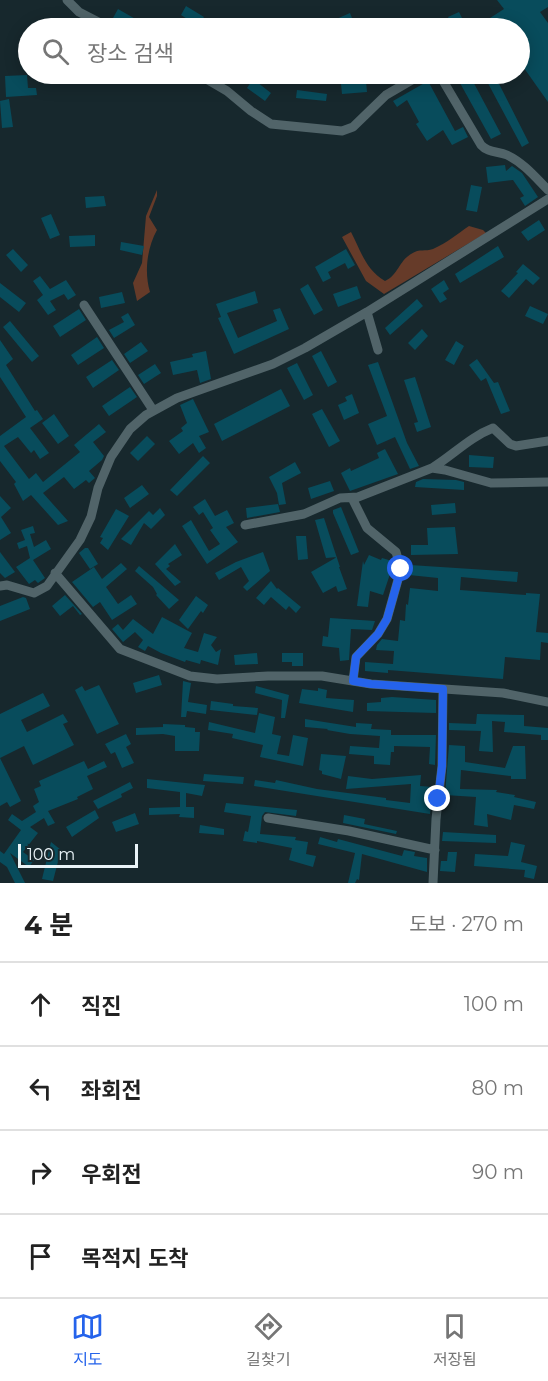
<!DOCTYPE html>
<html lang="ko">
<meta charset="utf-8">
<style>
:root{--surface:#fff;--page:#f6f6f6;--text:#222;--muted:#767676;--line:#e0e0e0;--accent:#2563eb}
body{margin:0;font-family:Montserrat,"Noto Sans KR",sans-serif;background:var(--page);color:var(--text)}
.scale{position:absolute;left:18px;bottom:15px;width:120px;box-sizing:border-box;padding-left:6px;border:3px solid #eaf4f8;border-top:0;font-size:16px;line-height:21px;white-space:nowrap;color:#eaf4f8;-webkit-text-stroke:4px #17282d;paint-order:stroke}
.stop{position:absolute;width:18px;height:18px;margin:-14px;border:4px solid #2563eb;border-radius:50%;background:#fff}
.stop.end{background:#2563eb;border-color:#fff;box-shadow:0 2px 6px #0008}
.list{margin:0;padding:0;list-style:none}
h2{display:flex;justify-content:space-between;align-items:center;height:78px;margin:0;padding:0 24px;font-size:26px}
h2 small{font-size:20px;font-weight:400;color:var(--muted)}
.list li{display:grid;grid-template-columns:39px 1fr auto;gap:18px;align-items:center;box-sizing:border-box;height:84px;padding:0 24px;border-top:2px solid var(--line)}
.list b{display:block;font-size:22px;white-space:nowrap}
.list em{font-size:20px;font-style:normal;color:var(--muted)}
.icon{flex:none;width:33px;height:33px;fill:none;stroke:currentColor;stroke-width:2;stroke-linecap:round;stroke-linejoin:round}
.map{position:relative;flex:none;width:548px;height:883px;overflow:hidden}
.search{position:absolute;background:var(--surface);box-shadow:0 3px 15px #0003;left:18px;right:18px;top:18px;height:66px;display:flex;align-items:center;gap:15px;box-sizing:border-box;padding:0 21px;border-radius:33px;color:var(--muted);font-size:22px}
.sheet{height:414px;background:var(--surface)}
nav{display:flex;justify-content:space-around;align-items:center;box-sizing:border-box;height:84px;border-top:2px solid var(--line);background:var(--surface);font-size:16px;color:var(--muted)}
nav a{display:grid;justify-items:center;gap:3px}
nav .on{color:var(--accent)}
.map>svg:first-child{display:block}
</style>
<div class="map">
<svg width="548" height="883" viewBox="0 0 548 883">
<rect width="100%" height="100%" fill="#17282d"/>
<path fill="#663b29" d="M157,190v6l-8,21 8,13c-10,18 -13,42 -7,62l-13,9 -4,-18 9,-20 4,-47z
M469,226l14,4 3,3 -102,61 -18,-13 -24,-44 9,-5c10,19 14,37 34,49 13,-6 14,-20 26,-27 9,-6 14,-2 22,-5 14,-6 24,-15 36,-23z"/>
<path fill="#084c5c" d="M497,0h51v7l-8,5 8,11v79l-29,-41v-33h-22l-7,-10 14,-9z
M186,6l18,11 -6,9 -17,-11z
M118,9l21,12 -4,7h-4l-18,-10z
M459,12l8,16h-13l-6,-11z
M350,13l4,10 -12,5h-16l-1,-4z
M455,74h14l32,60 -10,5z
M483,74h11l35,69 -7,4z
M27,75l1,13h8l1,7 -31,2 -1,-21z
M253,79l18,14 -6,8 -18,-13z
M366,81l1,11 -25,2 -1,-10z
M428,81l27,50 8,-4 5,10 -16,8 -9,-15 -16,11 -11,-17 3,-2 -12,-22 -10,7 -4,-6z
M297,90l30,4 -1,7 -30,-3z
M9,99l4,28 -11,1 -2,-27z
M505,165l1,6 6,-5 10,7 16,24 -13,9 -5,-8 4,-2 -11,-16 -25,3 -2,-16z
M471,185l11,2 -5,25 -11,-2z
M104,196l2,10 -20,2 -1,-11z
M51,214l9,21 -10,4 -9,-21z
M539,220l6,10 -17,11 -7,-9z
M95,235v11l-25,1 -1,-11z
M121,242l23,4 -2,9 -22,-5z
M498,246l6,11 -44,26 -5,-9z
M13,249l15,16 -7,7 -15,-17z
M346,249l9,16 -7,4 -3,-6 -17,9 3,6 -8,4 -8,-15z
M523,264l17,14 -7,7 -7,-6 -17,19 -8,-7 17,-18 -2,-1z
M40,276l10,13 16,-9 10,15 -8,5 -4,-6 -14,7 6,9 -8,5 -11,-15 6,-5 -10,-14z
M444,280l5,9 -6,4 4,6 -7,4 -9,-14z
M0,283l26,20 -7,9 -19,-15z
M308,284l15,26 -9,5 -14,-26z
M357,286l4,12 -23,9 -5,-13z
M255,291l3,12 -31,10 11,25 39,-17 -4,-11 7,-2 9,21 -55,25 -16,-36 3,-1 -5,-13z
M122,292l3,11 -24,5 -2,-11z
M417,299l6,7 -33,29 -5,-7z
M530,306l18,8 -5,10 -18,-8z
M79,309l7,11 -26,17 -7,-11z
M128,313l7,12 -21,13 -5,-8 15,-8 -3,-5z
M10,321l29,35 -7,6 -29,-35z
M422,329l6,7 -13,14 -7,-7z
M97,337l7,11 -26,17 -7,-10z
M0,340l13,19 -7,6 29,46 2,-1 6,9 -13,9 19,25 -9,6 -6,-9 -3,3 -13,-16 -14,9 25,33 7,-6 7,9 37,-30 -6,-7 25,-21 7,8 -13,10 11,14 -2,4 -13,11 6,7 -6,5 -3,-3 -12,9 -10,-12 -21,16 25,28 -10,4 -27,-30 -8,6 -9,-17 2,-2 -16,-21v-25l26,-19 -26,-40z
M456,341l8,5 -10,19 -9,-5z
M141,342l7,9 -18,12 -6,-9z
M206,351l5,28 -11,4 -3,-13 -24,5 -3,-13 23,-5 -1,-3z
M321,351l16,31 -9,5 -16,-31z
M477,359l17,24 4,-1 12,29 -9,3 -15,-36 -5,3 -12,-16z
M112,360l7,10 -26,18 -7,-11z
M378,362l29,81 12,23 -9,3 -15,-32 -18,8 -9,-21 19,-8 -19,-51z
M297,363l16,32 -9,5 -17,-32z
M155,364l6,9 -17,11 -6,-9z
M415,377l16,50 -14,5 -3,-9 4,-1 -14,-42z
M130,387l7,10 -28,19 -7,-10z
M281,389l9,17 -68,35 -8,-17z
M352,394l7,19 -15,7 -6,-15 9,-4 -2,-4z
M193,399l16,33 -10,4 7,12 -7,5 -6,-10 -14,11 -10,-13 14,-10 -2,-3 6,-5 -7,-18z
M322,409l18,32 -11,6 -17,-33z
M54,414l15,22 -11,8 -16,-21z
M147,436l8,8 -17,17 -8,-8z
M385,449l13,25 -48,17 -9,-18 9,-5 1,3 28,-13 -2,-5z
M469,455l25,2 -1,11 -24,-1z
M203,456l7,7 -33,33 -7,-6z
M295,462l6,11 -19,10 4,21 -7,1 -2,-12 -8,-16z
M423,479l33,1 8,2v8l-49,-3 1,-5z
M330,481l4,10 -23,8 -3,-11z
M142,485l7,9 -19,14 -6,-10z
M0,496l11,12 -10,9 10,16 -11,7z
M205,499l10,17 12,-6 7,13 -8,4 12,15 -31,22 -25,-38 9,-6 18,31 11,-7 -10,-14 3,-2 -10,-16 -4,3 -6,-8z
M455,503l1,10 -24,2 -1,-10z
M278,504l2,8 -33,6 -1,-10z
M341,507l18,45 -8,3 -18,-42v-3z
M160,508l5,7 -14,14 -7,-6 -13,22 -10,-6 28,-28 4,4z
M116,509l13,7 -21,34 -8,-7 3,-5 -3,-1z
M324,518l10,31 6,18h-1l8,22 -9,3 -2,-6 -13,7 -12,-21 26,-15 -11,1 -11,-38z
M33,526l2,7 -5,1 4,13 12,-7 5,9 -18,11 12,18 -7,5 -3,-3 -6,4 -13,-17 14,-9 -3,-12 -8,3 -2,-6 8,-3 -4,-10z
M455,527l3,27 -47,1v-10h17l-1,-17z
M296,536h10l2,23 -10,1z
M175,544l7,11 -14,9 2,2 -4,3 15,13 -6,4 -20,-22z
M85,548h3l10,16 -8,5 -11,-16z
M0,552l15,20 -10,6 -5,-5z
M263,552l7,19 -23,20 -4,-4 6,-6 -8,-14 -22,13 -4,-7 21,-11z
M369,555l12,5 1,-2 10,3 1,4 -10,30 -13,-4 -2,16 -11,-1 6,-45 1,4z
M121,563l6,6 -21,18 12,17 13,-9 6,9 -25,16 -12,-18 -7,5 -21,-25 22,-15 8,12z
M410,565l108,7 -1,10 -56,-5 -1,13 66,5v-2l14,1 -4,38 12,1v10l-7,-1 -1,18 -35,-3 -2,22 -115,-9v3l-23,-2v-9l28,2 1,-13 -18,-1 1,-5 5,-6 16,2 2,-21 5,1 1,-17 2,1 2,-17 28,3v-13l-29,-3z
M139,566l40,34 -10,9 -13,-14 1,-1 -4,-7 -18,-16z
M271,581l6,8 1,-1 23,19 -5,6 -7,-7 -3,4 -15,-13 -7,8 -8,-7z
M65,595l17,19 -2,1 -7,-9 -13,10 -8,-10z
M196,596l12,9 -5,8 -2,-2 -13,18 -9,-9z
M23,597l3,1 4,11 -30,12v-15z
M162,617l30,16 -8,15 14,4 6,-19 13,4 -6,8 5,7 5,-3 -3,16 -17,-5 -1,4 -14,-4 -1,2 -24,-9 -13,-7 -3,5 -7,-4 5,-7 -8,-8 -12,10 -11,-13 6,-5 5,6 10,-11 20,15z
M330,618l45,3 -3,9 -21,-1 -2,31 -9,1 -1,-13 -17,-2 1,-10 5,1z
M257,653l1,11 -23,1 -1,-10z
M282,653h21v13h-11v-4h-10z
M159,675l3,10 -26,8 -3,-10z
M183,681l8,2 -3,19 19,3 -1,9 -19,-3 -1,6h-5z
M99,685l20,39 -22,10 -22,-44 7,-4 3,5z
M256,686l33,9 -4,23h-4l1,-18 -27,-7z
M318,688l9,2 -1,8 28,2 -1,12 -54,-9 3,-14 16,2z
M43,693l7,13 -29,14 6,12 36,-18 5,8 -5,2 11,21 -41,20 -9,-19 -24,12 21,43 -11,6 -3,-5 -7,4v-92z
M392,697l44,3v13l-69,-2v-8l14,-1v-4z
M211,701l22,3v2l25,2 -1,7 -47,-5z
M259,713l16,4 -3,17 9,2 -4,18 12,2 4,-21 15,3 -5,28 -43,-9 3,-12 -31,-7 1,-4 -25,-4 1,-8 46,11z
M477,714l47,1v11l24,2v12h-7v-5l-37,-3 1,-10 -13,-1 1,31 -14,-1 2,-20 -32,-1v-7l27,1z
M305,719l51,8v-4l16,1 -1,5 20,1v5h45l-1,30 -6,-1 1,-17 -36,-1v6h-3l-1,13 -16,-1v-8l-25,-2 1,-8 29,2 1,-12 -30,-2 -23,-4 1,-1 -23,-2z
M163,724l22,1v2l10,1v4h5l-1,19h-24v-15l-12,-2 -27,1v-7l27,-1z
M126,734l5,10 -5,3 8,16 -12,5 -7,-16 -4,2 -6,-10z
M449,745l16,1v16l40,6 8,-22h12l1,33h-15v-3l-50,-6 -1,19 37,1 -1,2 19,3 -1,2 22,5 -2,7 -20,-4 -3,15 -24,-6 1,13 -14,-2 2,-28 -31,-2z
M321,754l25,2 -5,23 -19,-5v-3l-3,-1z
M84,761l4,8 16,-8 3,6 -20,9 6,13 -16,8 1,2 -30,12 7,12 -7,3 -4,-8 -14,9 8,6 -15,19 11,8 -5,7 -19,-14 15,30h-10l-8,-16 -7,-5v-11l4,3 17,-24 -13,-10 4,-6 10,7 14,-9 -3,-6 6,-4 -5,-13 7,-3 -2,-5z
M204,774l40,3 -1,7 -40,-3z
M421,775l-1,11 13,1 -3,27 -176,-28 1,-6 20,3 1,-3 41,9 69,9v2l24,3 1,-19 -65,5 2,-13 24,3z
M147,779l58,6 -3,11 -16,-3v14h8v11l-15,-1 1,-3 -31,1v-7l31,-1v-15l-33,-4z
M130,782l3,6 -12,6 1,3 -24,12 -5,-8z
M226,803l71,7 -1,6 -31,-4 -3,4 -2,18 36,3 -1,3 13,2 -2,12 10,2 -3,11 -24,-7 3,-12 -35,-7v2l-14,-2 2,-10 3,1 3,-16 -27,-4z
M95,810l4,8 -27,19 -6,-10z
M135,813l4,11 -23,8 -4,-10z
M344,815l21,4 -1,5 33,7 -1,3 -53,-11z
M200,825l24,4v6l-25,-2z
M443,832l53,3v8l-54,-2z
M320,837l17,5 1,-3 64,17 2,-6 11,2 -1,4 13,2v14l-65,-18 -3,26 -2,-1 -2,4h-7l7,-30 -37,-9z
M51,842l10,8 -8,31 -11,-2z
M511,842l14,3 -4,17 16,4 -3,13 -10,-2 1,-7 -51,-4 1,-12 33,2z
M448,852h9l-2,20 -15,-1 1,-10h6z"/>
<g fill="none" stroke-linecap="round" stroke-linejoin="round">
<path stroke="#516469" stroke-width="9" d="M67,0l12,12 31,16
M198,74l29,17 24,20 20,13 71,7 11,-4 33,-32 36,-21
M439,74l42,71c7,8 17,6 26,10 17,8 29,23 41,35
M84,305l69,105
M367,312l11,38
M432,468c21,-13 38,-31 61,-40l17,16 6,2 32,-5
M352,498l15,30 29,24 5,17 -14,50 -9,15 -22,23 -3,24
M245,525l59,-11 36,-16 18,-1 74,-29 13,2 46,13 57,-1
M55,573l65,76 70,27 27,3 51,-3h54l49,8 132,9 45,9
M0,586l7,-1 27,8 13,-7 33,-46 11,-23 7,-29 13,-31 19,-28 16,-14 31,-17 96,-34 32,-16 62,-36 181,-113
M268,818l81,13 86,19
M433,883l3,-64 6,-53 1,-77"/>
</g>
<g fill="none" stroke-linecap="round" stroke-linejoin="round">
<path stroke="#2563eb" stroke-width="8" d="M401,569l-14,50 -9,15 -22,23 -3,24 18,3 72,5 -1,77 -4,33"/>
</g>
</svg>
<div class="scale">100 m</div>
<div class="stop" style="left:401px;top:569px"></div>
<div class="stop end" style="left:438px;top:799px"></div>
<div class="search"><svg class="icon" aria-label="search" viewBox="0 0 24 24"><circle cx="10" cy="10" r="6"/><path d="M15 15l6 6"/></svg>장소 검색</div>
</div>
<section class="sheet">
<h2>4 분<small>도보 · 270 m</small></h2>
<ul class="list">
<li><svg class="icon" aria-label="ahead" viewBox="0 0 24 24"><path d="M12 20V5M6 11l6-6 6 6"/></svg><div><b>직진</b></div><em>100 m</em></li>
<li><svg class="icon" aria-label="left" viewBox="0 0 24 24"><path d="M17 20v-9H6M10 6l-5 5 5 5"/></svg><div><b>좌회전</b></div><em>80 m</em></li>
<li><svg class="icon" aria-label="right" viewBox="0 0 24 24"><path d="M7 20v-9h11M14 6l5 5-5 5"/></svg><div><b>우회전</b></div><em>90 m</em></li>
<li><svg class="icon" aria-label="arrive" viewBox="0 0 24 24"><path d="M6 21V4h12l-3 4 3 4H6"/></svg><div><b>목적지 도착</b></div></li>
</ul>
</section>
<nav>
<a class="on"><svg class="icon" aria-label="map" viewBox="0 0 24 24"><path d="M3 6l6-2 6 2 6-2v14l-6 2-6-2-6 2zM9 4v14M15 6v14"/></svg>지도</a>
<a><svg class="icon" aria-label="directions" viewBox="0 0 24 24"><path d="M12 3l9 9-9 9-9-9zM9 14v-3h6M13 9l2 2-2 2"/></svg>길찾기</a>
<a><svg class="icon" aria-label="saved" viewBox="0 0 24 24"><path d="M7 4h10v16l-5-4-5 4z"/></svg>저장됨</a>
</nav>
